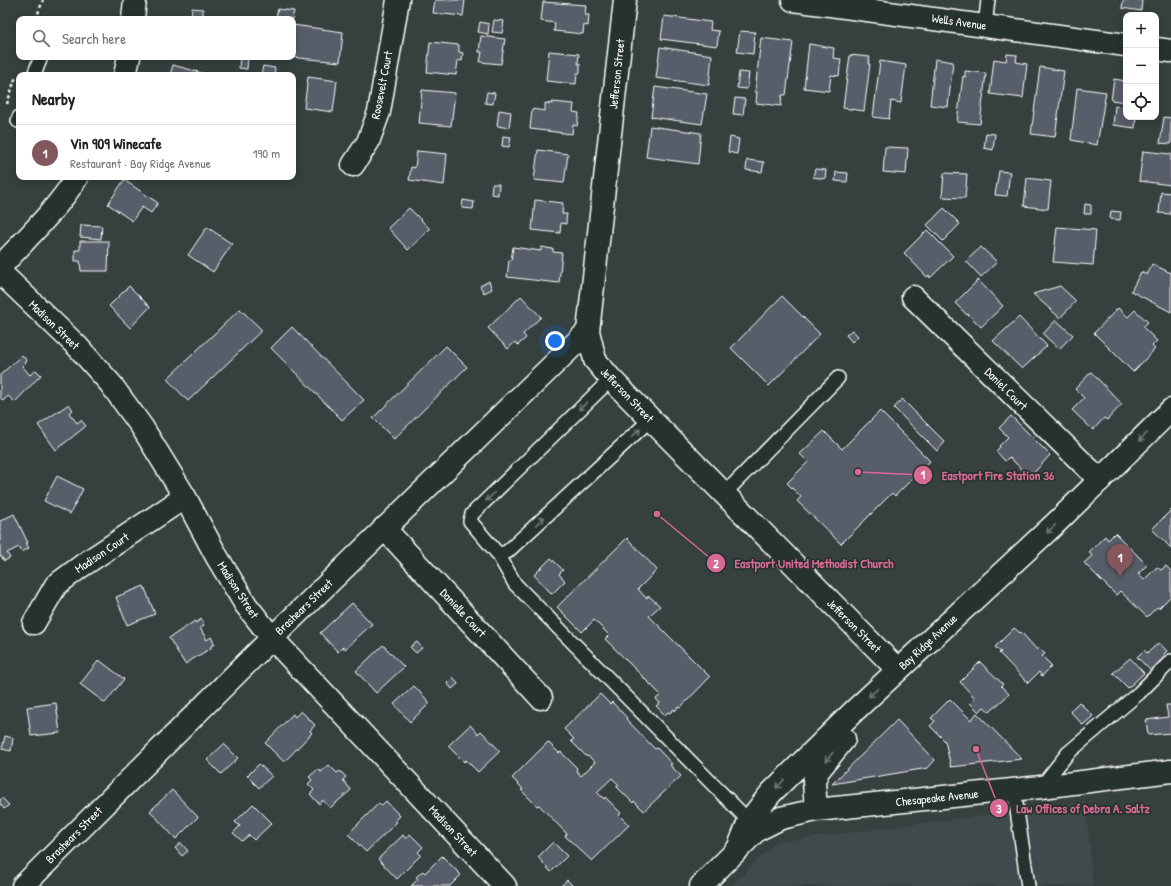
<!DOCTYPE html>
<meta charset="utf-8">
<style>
:root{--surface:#fff;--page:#f2f2f2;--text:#202124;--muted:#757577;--line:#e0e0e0;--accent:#84575d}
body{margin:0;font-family:"Patrick Hand",sans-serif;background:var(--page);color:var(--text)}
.controls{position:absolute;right:12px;top:12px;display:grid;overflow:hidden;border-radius:8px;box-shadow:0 2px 10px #0003}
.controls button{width:36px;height:36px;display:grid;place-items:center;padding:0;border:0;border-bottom:1px solid var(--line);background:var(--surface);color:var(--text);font:20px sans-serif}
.you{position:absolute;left:555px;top:341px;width:14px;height:14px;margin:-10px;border:3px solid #fff;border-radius:50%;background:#1a73e8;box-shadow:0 0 0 6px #1a73e833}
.badge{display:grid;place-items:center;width:26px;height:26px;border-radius:50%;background:var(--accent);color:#fff;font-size:13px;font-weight:700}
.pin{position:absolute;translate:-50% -33px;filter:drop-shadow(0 1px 2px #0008)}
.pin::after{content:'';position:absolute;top:21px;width:14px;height:12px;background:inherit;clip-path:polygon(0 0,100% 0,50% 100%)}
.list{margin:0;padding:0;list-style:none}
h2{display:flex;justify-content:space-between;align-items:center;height:52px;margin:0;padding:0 16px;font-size:17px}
h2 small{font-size:13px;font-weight:400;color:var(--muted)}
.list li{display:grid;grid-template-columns:26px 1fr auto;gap:12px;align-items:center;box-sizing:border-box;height:56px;padding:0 16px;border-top:1px solid var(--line)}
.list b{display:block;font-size:15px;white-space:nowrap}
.list p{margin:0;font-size:13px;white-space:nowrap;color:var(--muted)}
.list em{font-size:13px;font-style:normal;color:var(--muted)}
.icon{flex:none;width:22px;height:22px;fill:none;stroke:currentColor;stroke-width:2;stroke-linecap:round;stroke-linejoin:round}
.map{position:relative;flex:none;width:1171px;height:886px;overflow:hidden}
.search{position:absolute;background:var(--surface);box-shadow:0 2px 10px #0003;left:16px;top:16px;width:280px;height:44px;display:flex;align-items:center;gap:10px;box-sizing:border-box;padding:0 14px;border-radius:8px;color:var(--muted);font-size:15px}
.panel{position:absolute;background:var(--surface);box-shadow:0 2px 10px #0003;left:16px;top:72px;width:280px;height:108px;border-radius:8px}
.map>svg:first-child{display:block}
</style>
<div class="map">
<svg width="1171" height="886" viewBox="0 0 1171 886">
<rect width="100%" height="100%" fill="#35403f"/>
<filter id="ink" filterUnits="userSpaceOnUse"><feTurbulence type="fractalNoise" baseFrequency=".025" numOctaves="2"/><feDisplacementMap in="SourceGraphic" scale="8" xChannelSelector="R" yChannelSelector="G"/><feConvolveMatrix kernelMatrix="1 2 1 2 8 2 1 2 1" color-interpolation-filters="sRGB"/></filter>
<g filter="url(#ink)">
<path fill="#40494c" d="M1086,802l7,84h-362l45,-44z"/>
<path fill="#595d6a" stroke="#fff" d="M435,0h30l-2,16 -30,-3z
M1123,0h19l-1,11 -19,-3z
M543,2l43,3 -1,10h4l-1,11 -4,-1 -1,9 -29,-3 1,-8 -14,-2z
M192,8l11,1v9l9,1h-30v-2h9z
M278,9l16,2 -2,8 -16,-2z
M664,16l47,6 -1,8 9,1 -2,15 -56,-7z
M494,20l10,1 -2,12 -10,-1z
M480,22l9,2 -1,10 -10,-2z
M293,25l50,7 -3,30 -51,-5h4z
M740,31l15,1 -2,22 -16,-2z
M481,36l24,3 -4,25 -21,-2 2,-10h-3z
M761,38l32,4 -7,53h-4l-1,11 -25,-3 1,-11h-2z
M430,42l29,3v7l4,1 -1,8 -4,-1 -2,15 -29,-3z
M809,44l25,4 -1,10 8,1 -2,17 -8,-1 -2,16 -25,-3z
M660,47l52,8 -3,30 -53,-7z
M549,51l30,3 -1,10h2v9h-3l-1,11 -30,-3z
M1007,54l10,1 -1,7 11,2 -4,34 -33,-4 4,-35 12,2z
M850,55l20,2 -2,7h2l-6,47 -21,-3z
M240,57h8l-1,12 -8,-1z
M935,59l18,3 -5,45 -18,-2z
M880,61l26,4 -5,38 -10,-2 -2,18 -16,-2z
M173,65l29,8 -1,2h-31z
M263,66l12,2 -1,7h-13z
M1040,67l24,4 -9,66 -24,-3z
M965,71l21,2 -6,51 -23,-2 6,-46 2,1z
M739,72l10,1 -2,16 -10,-1z
M308,77l29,4 -4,31 -29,-4z
M1114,79l12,2v21l-15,-2z
M655,87l52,7 -5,30 -51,-7z
M1077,88l29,4 -9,53 -26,-5z
M422,90l33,3 -4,33 -32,-3z
M487,92l8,1 -2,11 -8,-1z
M735,98l10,1 -2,16 -10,-1z
M552,102l22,2 -1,8 6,1 -2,13 -4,-1 -1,9 -42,-5 2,-20 13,2v-8l7,1z
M1115,106l11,1v10h10l-1,11 -22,-3z
M499,110l12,2 -2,16 -12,-2z
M1164,117l7,1v26l-11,-1z
M650,126l51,7 -3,31 -52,-7z
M986,133l9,1 -2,16 -9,-2z
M503,136l8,1 -2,10 -7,-1z
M730,137l9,2 -2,15 -9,-2z
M885,147l23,1 -2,26 -23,-2z
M538,150l30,4 -4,29 -30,-3z
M417,151l30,3 -3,31 -35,-5 2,-13 4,1z
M1143,151l28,3v31l-32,-4z
M747,160l17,2 -2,10 -16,-2z
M815,169l11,1 -1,9 -12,-2z
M999,171l11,1 -3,24 -12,-1z
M836,172l12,1 -1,9 -12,-1z
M944,173l23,1 -2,24 -23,-1z
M1027,178l24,3 -3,28 -24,-3z
M124,180l34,23 -7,10 -9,-6 -10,14 -24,-17z
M492,184h7l-1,11 -7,-1z
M1161,192l10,1v21l-12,-1z
M463,200l11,2 -1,7 -11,-1z
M535,200l28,3 -1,11h5l-1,7v3l-5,-1 -1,10 -28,-3z
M1085,204l6,1v9h-7z
M409,208l21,21 -22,21 -20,-22z
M944,208l16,16 -17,17 -16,-16z
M1111,211l10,1 -1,8 -10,-1z
M81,225l21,1 -1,13 -21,-2z
M207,227l25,17 -19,28 -25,-17z
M1057,227l39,3 -3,35 -40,-3z
M927,230l26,26 -23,22 -1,-3 -2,2 -23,-24z
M80,241h29l-1,30h-27l-1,-10h-5v-11h5z
M513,247l28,4v-4l12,2v3l9,1 -3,30 -52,-6 2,-17 2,1z
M981,247l16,15 -16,15 -15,-16z
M1152,264l19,9v39l-40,-21 10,-19 6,3z
M978,280l25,26 -22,21 -13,-13 -1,1 -12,-12z
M489,281l3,8 -8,4 -4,-7z
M129,286l21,21 -20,21 -21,-22z
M1060,286l16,15 -16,17 -27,-24z
M521,296l20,21 -18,17 3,4 -8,7 -3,-3 -7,7 -20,-21z
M782,296l38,38 -51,52 -38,-38z
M1118,308l10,9 7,-7 13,12 -5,5 14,14 -5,5 3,3 -22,23 -39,-39z
M240,309l22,21 -74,71 -21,-22z
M1019,317l28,29 -25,23 -29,-28z
M1056,320l17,15 -14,14 -16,-15z
M292,327l72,73 -22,20 -71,-72z
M852,330l6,6 -6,6 -6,-7z
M446,346l21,21 -73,72 -21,-21z
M22,355l5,6 -5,5 8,9 6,-5 5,5 -26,27 -7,-6 -5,5 -3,-4v-22z
M1091,372l31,32 -15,16 -3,-2 -11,12 -21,-20 12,-12 -9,-9z
M902,399l43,43 -8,9 -43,-43z
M69,404l4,6 -4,3 8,10 4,-3 5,6 -30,24 -18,-25z
M880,411l50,50 -35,35 -3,-3 -51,51 -44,-43 4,-4 -14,-14 21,-21 -8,-8 24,-23 18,18z
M1011,416l39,39 -20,22 -21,-20 -4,4 -9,-10 4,-4 -1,-1 9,-9 -9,-9z
M57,476l26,13 -13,25 -26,-13z
M1171,510v38l-19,-19z
M14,514l14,29h-2l3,5 -7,4 -3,-5 -12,6 3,5 -6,3 -3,-5 -1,1v-36z
M1115,533l32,32 -9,9 6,6 13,-13 4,3 5,-4 5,5v25l-12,12 -2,-1 -10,10 -27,-26 -4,4 -32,-32 8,-7 -3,-4 16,-16 3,4z
M627,538l30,32 -19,19 8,9 3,-2 11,10 -11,10 61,61 -30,31 -2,-1 -3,4 -1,-2 -4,4 -2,-1 -3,3 -9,-9 4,-3 -4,-4 5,-4 -56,-56 4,-4 -15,-15 -12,12 -25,-25z
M551,558l12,12 -4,4 6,7 -13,13 -18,-19z
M144,586l11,28 -28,11 -11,-28z
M352,603l20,21 -27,25 -2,-2 -5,5 -18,-19z
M201,619l3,7 -4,2 7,12 4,-3 4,7 -4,2v2l-26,16 -16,-26 26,-17 1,2z
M1014,628l6,5 1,-1 16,18 2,-2 6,6 -3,2 10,10 -10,10 -3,-4 -11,11 -29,-30 2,-1 -6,-5z
M417,642l5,6 -6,5 -6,-6z
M1159,643l8,8 -3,3 2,2 -15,15 -14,-14 7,-7 3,3z
M383,645l21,22 -28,26 -20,-22z
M1130,658l14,15 -16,15 -15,-15z
M99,660l25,19 -19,24 -25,-19z
M980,662l23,22 -2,2 8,8 -19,18 -6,-5 -5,5 -9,-9 5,-5 -15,-16z
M453,677l5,7 -6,5 -5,-6z
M414,686l16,17 -20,19 -16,-18z
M600,694l10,10 2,-2 15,16 -1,1 29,30 2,-1 15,16 -2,1 11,11 -37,35 -10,-10 -1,2 -17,-17 3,-1 -7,-7 -15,14 7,7 1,-2 16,16 -2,2 10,10 -37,36 -27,-25 2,-2 -28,-29 -2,1 -16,-16 2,-1 -11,-11 36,-36 11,11 2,-1 16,16 -1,2 5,6 14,-14 -7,-6 -1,1 -16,-16 3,-2 -10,-10z
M950,699l21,21 6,-7 45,46 -71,8 -6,-26 -15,-15 5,-5 -4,-3z
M1079,702l14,14 -10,9 -13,-14z
M56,703l4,30 -29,3 -4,-29z
M1166,705h5v28l-23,2 -2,-15 22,-3z
M301,711l14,14 -5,6 2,2 -28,29 -19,-19 28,-29 2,3z
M897,720l38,40 -7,8 -96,16z
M470,725l8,9 3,-3 19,20 -22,21 -12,-12 -2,2 -16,-16z
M5,736l8,2 -2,13 -9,-2z
M224,744l14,14 -17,16 -14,-14z
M259,764l13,12 -13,12 -12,-12z
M329,765l8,8 3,-2 6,6 -3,3 8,10 -21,18 -7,-8 -4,4 -9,-10 4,-4 -6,-6 4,-4 -3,-3 9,-8 3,3z
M172,790l26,27 -22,22 -26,-28z
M2,798l7,7 -5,4 -4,-5v-4z
M386,801l14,15 -5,5 2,1 -31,30 -18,-18 31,-31 2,3z
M253,804l19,19 -18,17 -5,-5 -7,6 -9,-8 7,-7 -5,-4z
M410,834l13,13 -5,5 3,3 -24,24 -19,-20 25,-24 3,4z
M553,842l14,14 -16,16 -13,-15z
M181,843l7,8 -6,5 -7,-8z
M442,856l19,19 -11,11h-39l7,-7 -2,-2 7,-6 2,2z
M567,880l6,6h-12z"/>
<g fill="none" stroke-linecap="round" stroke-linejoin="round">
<g stroke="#fff" stroke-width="16">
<path id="lane" d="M985,26l3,-26
M34,75l7,-18
M18,121l1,-4
M611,379l-139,135 -2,7 28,33 9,-2 144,-133
M724,494l114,-116
M498,554l17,30 234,237
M1041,787l27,-34 71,-60 32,-32
M1014,790l14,96"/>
</g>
<g stroke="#fff" stroke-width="25">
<path id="street" d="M625,0l-37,331 7,29 16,19 287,291
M793,0l333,45
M133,19l2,-19
M1156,49l15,2
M125,75l4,-18
M353,165l15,-23 11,-30 19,-112
M0,267c25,-27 58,-59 77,-90
M0,272l78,75 32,36 32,44 43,70 32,60 29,48 26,33 233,248
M913,297l187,183
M384,528l157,170
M34,623l22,-38 27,-20 102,-68
M23,886l249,-248 316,-307"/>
</g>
<g stroke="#fff" stroke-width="25">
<path id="secondary" d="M816,810l-2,-29 4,-10 26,-32
M738,849l11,-28 22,-28 82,-81 205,-191 113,-111
M701,886l56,-56 24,-12 35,-8 225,-23 130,-16"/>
</g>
<path stroke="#fff" stroke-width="2.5" stroke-dasharray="3 3" stroke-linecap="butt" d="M36,19l7,-19
M7,104l9,-28"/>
<use href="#lane" stroke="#26332d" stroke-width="13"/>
<use href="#street" stroke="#26332d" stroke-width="22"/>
<use href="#secondary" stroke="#26332d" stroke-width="22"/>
</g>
<defs><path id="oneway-shaft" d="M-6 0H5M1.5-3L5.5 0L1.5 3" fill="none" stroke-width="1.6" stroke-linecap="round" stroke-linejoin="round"/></defs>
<g stroke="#727a76">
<use href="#oneway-shaft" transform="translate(583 406) rotate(136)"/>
<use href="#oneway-shaft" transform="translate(636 433) rotate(-43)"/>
<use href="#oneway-shaft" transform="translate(1143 437) rotate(135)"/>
<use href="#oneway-shaft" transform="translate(490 497) rotate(136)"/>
<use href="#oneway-shaft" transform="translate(540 521) rotate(-43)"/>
<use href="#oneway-shaft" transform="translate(1051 529) rotate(137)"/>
<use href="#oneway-shaft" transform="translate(873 693) rotate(137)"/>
<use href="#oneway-shaft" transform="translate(829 757) rotate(130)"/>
<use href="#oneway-shaft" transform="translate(780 784) rotate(135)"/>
</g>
</g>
<g text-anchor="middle" stroke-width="3.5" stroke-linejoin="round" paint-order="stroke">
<g font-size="12" fill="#fff" stroke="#26332d">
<text transform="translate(959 22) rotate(8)" y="4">Wells Avenue</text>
<text transform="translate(617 74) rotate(-84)" y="4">Jefferson Street</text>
<text transform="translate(382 85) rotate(-79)" y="4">Roosevelt Court</text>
<text transform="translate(54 325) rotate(44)" y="4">Madison Street</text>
<text transform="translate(1006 389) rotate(45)" y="4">Daniel Court</text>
<text transform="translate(627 395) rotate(46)" y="4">Jefferson Street</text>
<text transform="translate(102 553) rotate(-34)" y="4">Madison Court</text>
<text transform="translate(238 590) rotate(57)" y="4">Madison Street</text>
<text transform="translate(304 607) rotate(-44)" y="4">Brashears Street</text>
<text transform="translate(463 613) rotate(47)" y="4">Danielle Court</text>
<text transform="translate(854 626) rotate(45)" y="4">Jefferson Street</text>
<text transform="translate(928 642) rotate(-43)" y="4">Bay Ridge Avenue</text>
<text transform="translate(937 798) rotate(-6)" y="4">Chesapeake Avenue</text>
<text transform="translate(453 831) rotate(47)" y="4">Madison Street</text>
<text transform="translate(74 835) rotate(-45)" y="4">Brashears Street</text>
</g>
</g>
<path fill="none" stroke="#d76994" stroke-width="1.5" d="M858 472L923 475M657 514L716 563M976 749L999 808"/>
<g fill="#d76994" stroke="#26332d" stroke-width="1.5">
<circle cx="858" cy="472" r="4"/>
<circle cx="657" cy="514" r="4"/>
<circle cx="976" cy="749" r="4"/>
<circle cx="923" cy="475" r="10"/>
<circle cx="716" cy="563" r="10"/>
<circle cx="999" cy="808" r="10"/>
</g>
<g font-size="12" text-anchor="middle" font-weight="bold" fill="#fff">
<text x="923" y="479">1</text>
<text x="716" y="568">2</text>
<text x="999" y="813">3</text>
</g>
<g font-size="13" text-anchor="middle" font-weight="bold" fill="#d76994" stroke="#26332d" stroke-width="3.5" stroke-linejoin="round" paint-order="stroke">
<text x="998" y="480">Eastport Fire Station 36</text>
<text x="814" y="568">Eastport United Methodist Church</text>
<text x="1083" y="813">Law Offices of Debra A. Saltz</text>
</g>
</svg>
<div class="controls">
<button>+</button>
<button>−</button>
<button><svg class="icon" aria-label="locate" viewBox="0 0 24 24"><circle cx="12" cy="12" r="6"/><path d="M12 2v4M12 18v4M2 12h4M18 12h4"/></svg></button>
</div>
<div class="you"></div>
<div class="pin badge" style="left:1120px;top:577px">1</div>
<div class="search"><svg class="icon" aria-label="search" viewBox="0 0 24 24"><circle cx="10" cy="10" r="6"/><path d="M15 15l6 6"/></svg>Search here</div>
<section class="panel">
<h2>Nearby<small></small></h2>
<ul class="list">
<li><span class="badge">1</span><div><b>Vin 909 Winecafe</b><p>Restaurant · Bay Ridge Avenue</p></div><em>190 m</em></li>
</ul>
</section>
</div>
